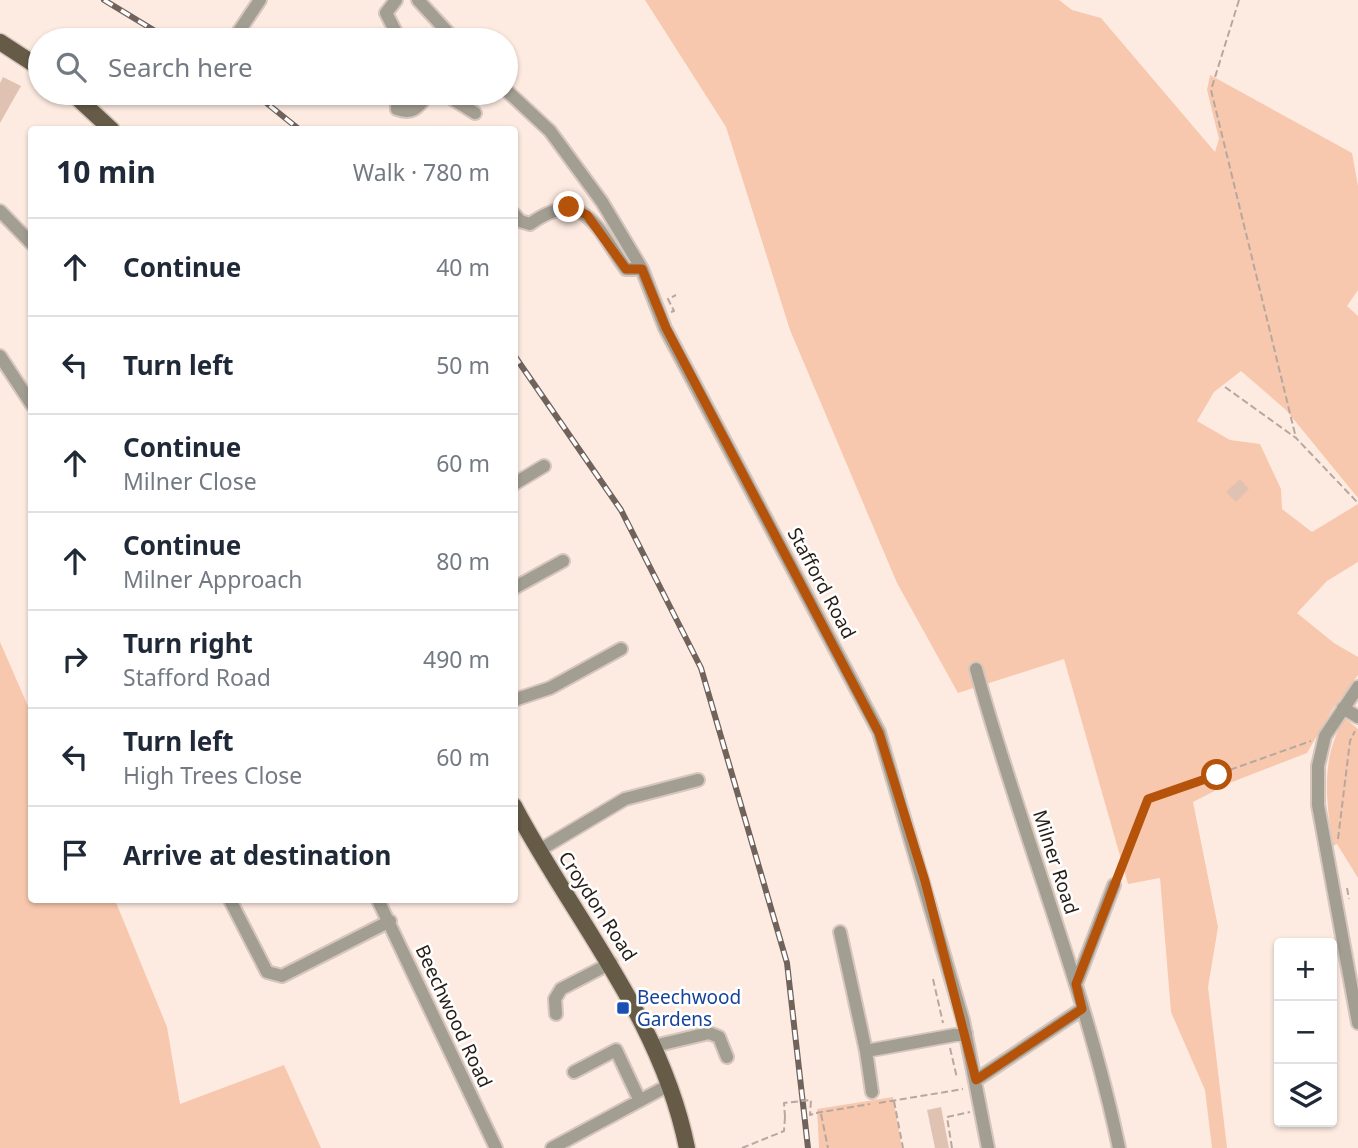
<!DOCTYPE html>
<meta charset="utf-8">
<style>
:root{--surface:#fff;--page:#f6f6f7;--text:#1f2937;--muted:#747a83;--line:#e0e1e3}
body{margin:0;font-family:"Noto Sans",sans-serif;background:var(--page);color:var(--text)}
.controls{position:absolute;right:21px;bottom:21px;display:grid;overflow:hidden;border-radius:7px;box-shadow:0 2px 5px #0004}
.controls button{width:63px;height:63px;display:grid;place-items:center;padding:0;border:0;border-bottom:2px solid var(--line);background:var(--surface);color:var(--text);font:35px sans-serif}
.stop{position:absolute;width:21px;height:21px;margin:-16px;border:5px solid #b45309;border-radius:50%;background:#fff}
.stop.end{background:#b45309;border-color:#fff;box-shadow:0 2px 7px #0008}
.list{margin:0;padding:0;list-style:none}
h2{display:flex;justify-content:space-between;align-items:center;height:91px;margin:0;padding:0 28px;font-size:30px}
h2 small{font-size:23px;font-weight:400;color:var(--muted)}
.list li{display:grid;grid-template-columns:46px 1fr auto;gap:21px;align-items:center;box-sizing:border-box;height:98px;padding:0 28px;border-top:2px solid var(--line)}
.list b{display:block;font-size:26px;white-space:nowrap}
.list p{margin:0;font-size:23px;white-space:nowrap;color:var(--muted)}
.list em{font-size:23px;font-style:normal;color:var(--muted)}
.icon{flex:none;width:38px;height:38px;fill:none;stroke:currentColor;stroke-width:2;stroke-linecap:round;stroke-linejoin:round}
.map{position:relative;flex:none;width:1358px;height:1148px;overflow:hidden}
.search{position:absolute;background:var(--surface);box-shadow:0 2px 5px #0004;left:28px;top:28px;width:490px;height:77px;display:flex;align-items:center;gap:18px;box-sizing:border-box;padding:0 24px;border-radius:38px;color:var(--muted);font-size:26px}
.panel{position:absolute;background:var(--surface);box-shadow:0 2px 5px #0004;left:28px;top:126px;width:490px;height:777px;border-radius:7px}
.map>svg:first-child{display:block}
</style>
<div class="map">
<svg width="1358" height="1148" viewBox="0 0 1358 1148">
<rect width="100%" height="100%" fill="#fdebe1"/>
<path fill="#f7c8ad" d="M645,0h414l13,10 29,8 114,134 4,-13 -12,-49 3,-15 142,78 6,33v104l-11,16 11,10v182l-72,-88 -45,-39 -27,21 -17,29 33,19 30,4 21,45 1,20 30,23 46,-28v58l-31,19 -30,32 37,30 24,14v18l-26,35 -25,43 -75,29 -39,20 25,125 -10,60 19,161h-15l-7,-58 -34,-78 -11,-134 -32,6 -64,-225 -106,34 -61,-110 -107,-253 -64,-203z
M0,642l31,71 1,187h83l52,127 13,77 104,-39 37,83h-321z
M1345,718l13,11v149l-21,-34 -4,2c-7,-45 -13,-88 12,-128z
M893,1097l9,51h-83l-2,-39z"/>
<path fill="#dfc2b2" d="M3,77l18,9 -21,37v-40z
M1240,479l9,10 -13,13 -10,-10z
M941,1107l8,41h-14l-8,-38z"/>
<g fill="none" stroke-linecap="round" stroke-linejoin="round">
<g stroke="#d6c6bd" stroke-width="16">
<path id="minor" d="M396,0l-10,13 14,27
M418,0l37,40
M233,40l27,-40
M506,90l44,41 52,71 40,67 23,59 214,404 84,288 25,128
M403,93l-6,5v11c18,7 22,-5 33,-16
M443,93l32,20
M0,211l32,33
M514,214l6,7 10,3c54,-39 67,5 96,45h16
M0,356l32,49
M514,484l30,-18
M514,588l49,-27
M976,669c44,161 109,316 143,479
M1358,687l-33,49 -7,30v39l40,218
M514,700l36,-12 71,-39
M1343,708l15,9
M538,851l87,-52 73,-19
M230,900l37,72 15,4 108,-55
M378,900l118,248
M840,932l26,119
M1076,984l38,-99
M556,1014l-1,-15 6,-10 50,-26
M654,1046l55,-13 10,4 8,20
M574,1072l42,-22 23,49
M976,1080l106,-71
M872,1092l-6,-41 100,-18
M552,1148l117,-63"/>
</g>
<g stroke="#d6c6bd" stroke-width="19">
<path id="major" d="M0,42l40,26
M72,93l40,37
M514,806c60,114 147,212 173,342"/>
</g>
<path stroke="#b7a89f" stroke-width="2" stroke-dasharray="7 3.5" stroke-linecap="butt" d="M1239,0l-28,90 85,348
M671,312l3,-1 -6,-12 8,-4
M1225,387l71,51 62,65
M1338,839l12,-98 5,-10
M1118,874l30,-75 163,-58
M1347,888l2,11
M933,979l10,44
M950,1048l7,30
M894,1101l9,47
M879,1103l84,-14
M816,1113l54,-9
M821,1114l7,34
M742,1148l42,-17 1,-14
M952,1148l-5,-31 23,-5"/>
<use href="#minor" stroke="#a39e92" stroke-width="12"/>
<use href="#major" stroke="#655b47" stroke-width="16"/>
<g stroke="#70635c" stroke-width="6">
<path id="rail" d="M104,0l66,40
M254,93l46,37
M514,355l107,155 80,158 86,295 21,185"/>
</g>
<use href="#rail" stroke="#fff" stroke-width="3.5" stroke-dasharray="10" stroke-linecap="butt"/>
<path stroke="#b7a89f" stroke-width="2" stroke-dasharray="7 3.5" stroke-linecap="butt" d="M785,1117l-1,-14 27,-3 -1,15 6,-2"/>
</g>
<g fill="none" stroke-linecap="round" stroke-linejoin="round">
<path stroke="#b45309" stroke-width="9" d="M569,207l18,8 39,54h16l24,59 213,405 46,148 51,199 106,-71 -6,-25 72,-185 69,-24"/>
</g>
<rect fill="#1a4fb4" stroke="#fff" stroke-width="2.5" x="616" y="1001" width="14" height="14" rx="3.5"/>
<g text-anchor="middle" stroke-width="5" stroke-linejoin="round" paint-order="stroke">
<g font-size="19" fill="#271d17" stroke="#fff">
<text transform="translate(822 583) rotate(62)" y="7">Stafford Road</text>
<text transform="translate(1056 862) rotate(72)" y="7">Milner Road</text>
<text transform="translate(598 906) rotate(57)" y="7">Croydon Road</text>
<text transform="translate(454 1016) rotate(65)" y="7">Beechwood Road</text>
</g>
<g font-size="19" fill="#164399" stroke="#fff" text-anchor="start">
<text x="637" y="1004">Beechwood<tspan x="637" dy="22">Gardens</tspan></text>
</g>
</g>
</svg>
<div class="controls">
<button>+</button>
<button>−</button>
<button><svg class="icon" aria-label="layers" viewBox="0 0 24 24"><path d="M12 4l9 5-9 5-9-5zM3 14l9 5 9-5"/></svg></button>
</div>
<div class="stop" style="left:1217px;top:775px"></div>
<div class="stop end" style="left:569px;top:207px"></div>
<div class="search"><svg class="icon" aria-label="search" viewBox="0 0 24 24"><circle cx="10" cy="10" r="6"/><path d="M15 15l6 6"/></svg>Search here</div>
<section class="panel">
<h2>10 min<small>Walk · 780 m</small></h2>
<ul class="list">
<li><svg class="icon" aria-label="ahead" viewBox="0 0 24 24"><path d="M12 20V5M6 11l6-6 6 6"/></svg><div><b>Continue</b></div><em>40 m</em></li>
<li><svg class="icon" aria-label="left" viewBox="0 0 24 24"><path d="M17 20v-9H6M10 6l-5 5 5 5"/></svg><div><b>Turn left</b></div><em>50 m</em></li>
<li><svg class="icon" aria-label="ahead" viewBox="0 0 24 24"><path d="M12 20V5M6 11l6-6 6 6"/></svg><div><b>Continue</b><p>Milner Close</p></div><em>60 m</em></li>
<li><svg class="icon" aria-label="ahead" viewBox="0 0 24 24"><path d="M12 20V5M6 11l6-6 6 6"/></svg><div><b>Continue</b><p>Milner Approach</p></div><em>80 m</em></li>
<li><svg class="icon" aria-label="right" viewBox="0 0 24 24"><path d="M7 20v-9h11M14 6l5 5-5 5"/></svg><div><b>Turn right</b><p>Stafford Road</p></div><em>490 m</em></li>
<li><svg class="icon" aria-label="left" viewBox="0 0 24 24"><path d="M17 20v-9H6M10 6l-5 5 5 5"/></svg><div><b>Turn left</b><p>High Trees Close</p></div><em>60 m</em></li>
<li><svg class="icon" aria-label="arrive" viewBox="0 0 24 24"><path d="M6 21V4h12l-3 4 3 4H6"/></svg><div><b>Arrive at destination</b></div></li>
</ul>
</section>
</div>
